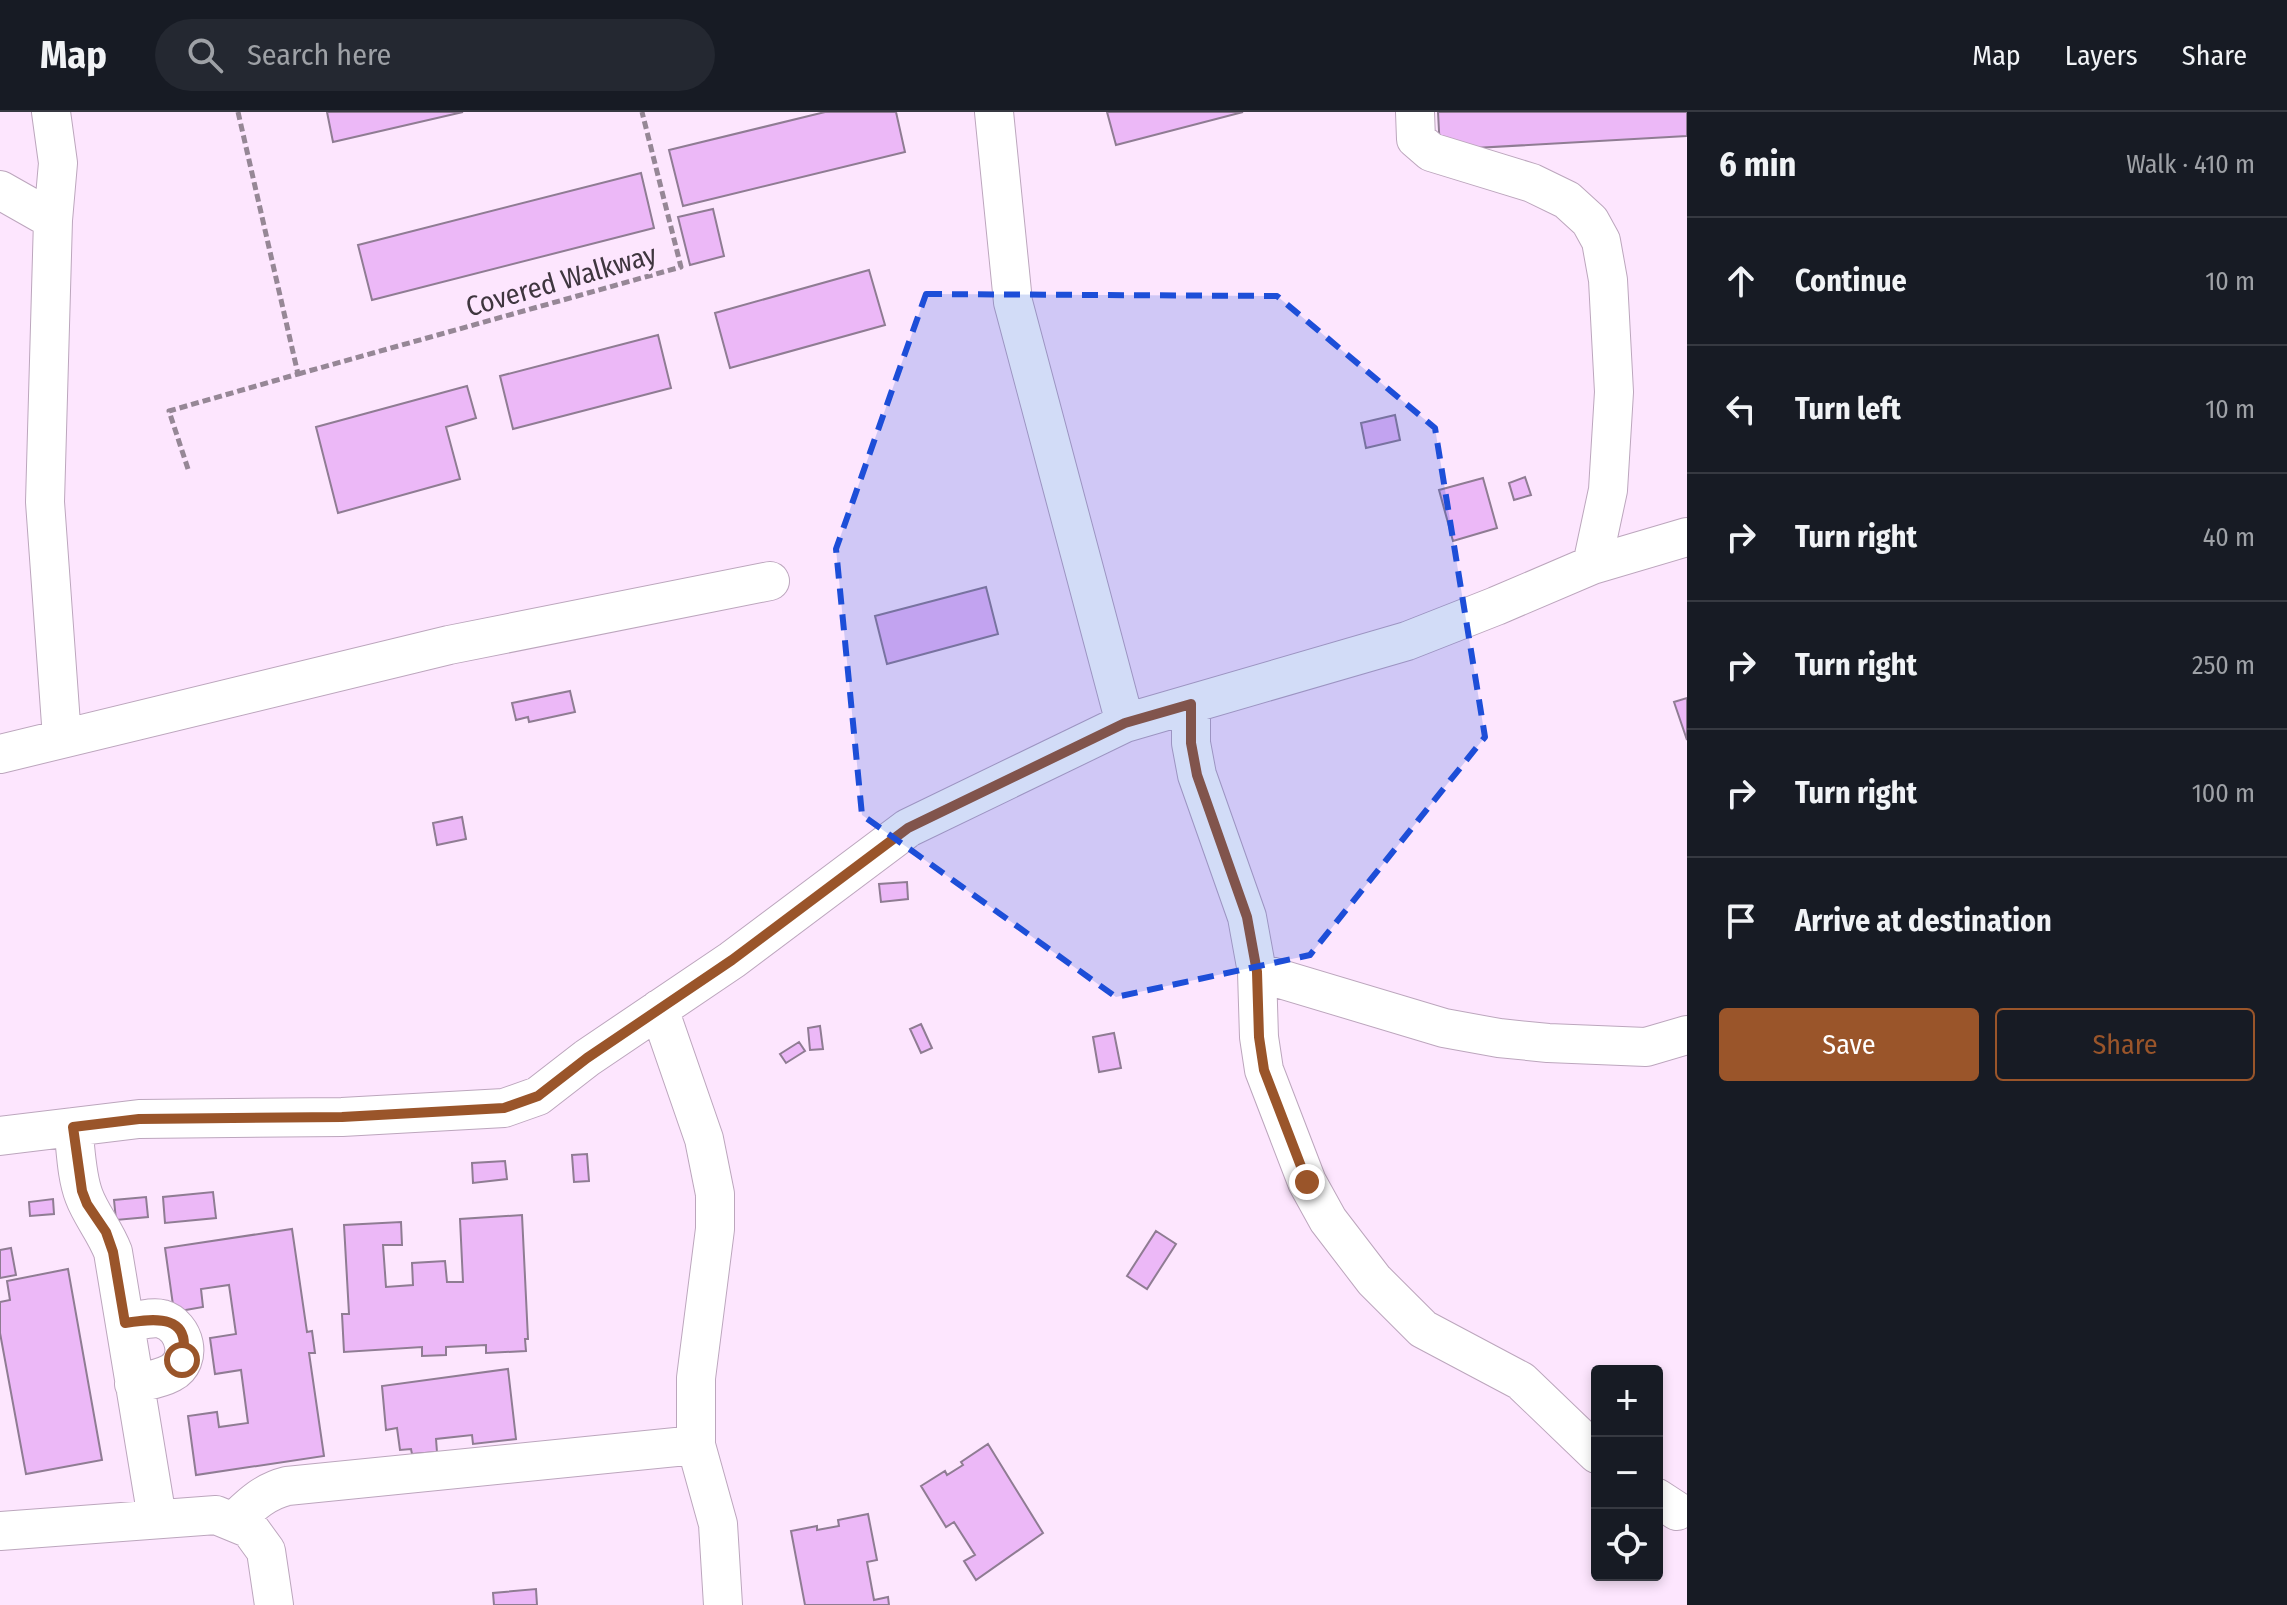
<!DOCTYPE html>
<meta charset="utf-8">
<style>
:root{--surface:#171b24;--page:#242831;--text:#f1f3f6;--muted:#9ea1a6;--line:#363941;--accent:#9a552a}
body{margin:0;font-family:"Fira Sans Condensed",sans-serif;background:var(--page);color:var(--text)}
.controls{position:absolute;right:24px;bottom:24px;display:grid;overflow:hidden;border-radius:8px;box-shadow:0 4px 12px #0003}
.controls button{width:72px;height:72px;display:grid;place-items:center;padding:0;border:0;border-bottom:2px solid var(--line);background:var(--surface);color:var(--text);font:40px sans-serif}
.stop{position:absolute;width:24px;height:24px;margin:-18px;border:6px solid #9a552a;border-radius:50%;background:#fff}
.stop.end{background:#9a552a;border-color:#fff;box-shadow:0 2px 8px #0008}
.list{margin:0;padding:0;list-style:none}
h2{display:flex;justify-content:space-between;align-items:center;height:104px;margin:0;padding:0 32px;font-size:34px}
h2 small{font-size:26px;font-weight:400;color:var(--muted)}
.list li{display:grid;grid-template-columns:52px 1fr auto;gap:24px;align-items:center;box-sizing:border-box;height:128px;padding:0 32px;border-top:2px solid var(--line)}
.list b{display:block;font-size:30px;white-space:nowrap}
.list em{font-size:26px;font-style:normal;color:var(--muted)}
.actions{display:flex;gap:16px;padding:24px 32px}
.actions a{flex:1;padding:18px 0;border:2px solid var(--accent);border-radius:8px;text-align:center;font-size:28px;color:var(--accent)}
.actions .main{background:var(--accent);color:#fff}
.icon{flex:none;width:44px;height:44px;fill:none;stroke:currentColor;stroke-width:2;stroke-linecap:round;stroke-linejoin:round}
.map{position:relative;flex:none;width:1687px;height:1493px;overflow:hidden}
header{display:flex;align-items:center;gap:48px;box-sizing:border-box;height:112px;padding:0 40px;background:var(--surface);border-bottom:2px solid var(--line)}
header strong{font-size:38px}
nav{display:flex;gap:44px;margin-inline-start:auto;font-size:28px}
.search{width:560px;height:72px;background:var(--page);display:flex;align-items:center;gap:20px;box-sizing:border-box;padding:0 28px;border-radius:44px;color:var(--muted);font-size:30px}
main{display:flex}
aside{flex:1;background:var(--surface)}
.map>svg:first-child{display:block}
</style>
<header>
<strong>Map</strong>
<div class="search"><svg class="icon" aria-label="search" viewBox="0 0 24 24"><circle cx="10" cy="10" r="6"/><path d="M15 15l6 6"/></svg>Search here</div>
<nav><a>Map</a><a>Layers</a><a>Share</a></nav>
</header>
<main>
<div class="map">
<svg width="1687" height="1493" viewBox="0 0 1687 1493">
<rect width="100%" height="100%" fill="#fde6fe"/>
<path fill="#ecb8f7" stroke="#8f7c93" stroke-width="2" d="M327,0h136l-130,30z
M825,0h71l9,40 -222,54 -14,-56z
M1107,0h136l-127,33z
M1438,0h249v24l-247,14z
M641,61l13,55 -282,72 -14,-55z
M713,97l11,47 -34,9 -12,-48z
M869,158l16,55 -155,43 -15,-55z
M658,223l13,53 -158,41 -13,-53z
M467,274l9,32 -30,9 14,52 -122,34 -22,-86z
M1395,303l5,25 -34,8 -5,-25z
M1525,365l6,18 -17,5 -5,-17z
M1483,366l14,50 -44,13 -14,-51z
M986,475l12,47 -111,30 -12,-48z
M570,579l5,21 -46,10 -1,-5 -12,3 -4,-17z
M1687,586v42l-13,-38z
M462,705l4,22 -29,6 -4,-22z
M907,770l1,17 -27,3 -2,-18z
M921,912l11,24 -11,5 -11,-24z
M820,914l3,23 -13,1 -2,-22z
M1114,921l7,35 -22,4 -6,-35z
M799,930l6,9 -19,12 -6,-9z
M587,1042l2,27 -15,1 -2,-27z
M505,1049l2,18 -34,4 -1,-20z
M213,1080l3,26 -51,5 -2,-26z
M146,1085l2,20 -32,3 -2,-20z
M53,1087l1,15 -24,2 -1,-14z
M522,1103l6,124h-3l1,12 -40,2v-8l-40,2v8l-24,1v-9l-78,5 -2,-38h7l-5,-89 57,-3 1,23h-19l3,42 27,-2 -1,-22 33,-2 2,21h16l-3,-63z
M292,1117l15,103 5,-1 3,22h-6l15,103 -128,19 -8,-59 29,-4 2,15 29,-4 -7,-53 -26,4 -5,-36 26,-4 -7,-49 -28,4 2,18 -29,5 -9,-64z
M1156,1119l20,13 -29,45 -20,-13z
M11,1136l5,27 -16,3v-28z
M68,1157l34,191 -76,14 -26,-141v-31l10,-2 -3,-19z
M508,1257l8,70 -43,5 -1,-9 -36,4 1,13 -25,2 -1,-5 -11,1 -3,-22 -11,2 -4,-44z
M988,1332l55,89 -67,47 -12,-19 11,-6 -21,-33 -8,5 -25,-41 24,-15 2,4 16,-10 -2,-3z
M868,1402l9,46 -10,2 7,38 14,-3 1,8h-84l-14,-74 26,-5v4l22,-4 -1,-6z
M536,1477l1,16h-43l-1,-12z"/>
<g fill="none" stroke-linecap="round" stroke-linejoin="round">
<g stroke="#bca6bd" stroke-width="40">
<path id="minor" d="M51,0l7,51 -5,57 -8,282 17,236
M994,0l19,190 112,421
M1415,0l1,27 15,13 101,31 35,17 23,21 11,20 7,39 6,112 -6,98 -16,75
M0,78l53,30
M1191,592v39l6,32 50,142 10,55 2,65 5,33 43,112 21,38 46,60 49,49 98,52 76,73
M0,642l449,-109 321,-64
M1257,860l187,56 55,10 49,5 98,4 41,-12
M659,897l45,130 11,55v35l-19,149v67l22,79 5,81
M73,1015c3,22 3,48 11,69 7,19 21,35 29,56l44,266
M0,1024l139,-17 203,-2 162,-9 34,-12 49,-38 145,-98 176,-132 217,-105 282,-82 89,-35 96,-41 95,-28
M125,1211c11,-1 26,-7 37,-4 23,7 32,42 9,54 -11,6 -25,8 -37,11
M1657,1386l20,13
M233,1410c17,-16 30,-30 54,-36l409,-41
M0,1419l216,-16 34,14 16,22 8,54"/>
</g>
<path stroke="#968796" stroke-width="5" stroke-dasharray="8 4" stroke-linecap="butt" d="M298,262l383,-107 -39,-155
M188,357l-19,-58 129,-37 -60,-262"/>
<use href="#minor" stroke="#fff" stroke-width="38"/>
</g>
<g fill="none" stroke-linecap="round" stroke-linejoin="round">
<path stroke="#9a552a" stroke-width="10" d="M182,1248c11,-46 -26,-42 -57,-37l-12,-71 -7,-20 -19,-28 -5,-13 -9,-64 66,-8 203,-2 162,-9 34,-12 49,-38 145,-98 176,-132 217,-105 66,-19v39l6,32 50,142 10,55 2,65 5,33 43,112"/>
</g>
<path fill="#1d4ed8" fill-opacity="0.2" stroke="#1d4ed8" stroke-width="6" stroke-dasharray="16 10" stroke-linejoin="round" d="M926,182l351,2 158,132 50,309 -175,218 -194,42 -254,-182 -26,-266z"/>
<g text-anchor="middle" stroke-width="6" stroke-linejoin="round" paint-order="stroke">
<g font-size="28" fill="#3f363f" stroke="#fde6fe">
<text transform="translate(561 168) rotate(-16)" y="10">Covered Walkway</text>
</g>
</g>
</svg>
<div class="controls">
<button>+</button>
<button>−</button>
<button><svg class="icon" aria-label="locate" viewBox="0 0 24 24"><circle cx="12" cy="12" r="6"/><path d="M12 2v4M12 18v4M2 12h4M18 12h4"/></svg></button>
</div>
<div class="stop" style="left:182px;top:1248px"></div>
<div class="stop end" style="left:1307px;top:1070px"></div>
</div>
<aside>
<h2>6 min<small>Walk · 410 m</small></h2>
<ul class="list">
<li><svg class="icon" aria-label="ahead" viewBox="0 0 24 24"><path d="M12 20V5M6 11l6-6 6 6"/></svg><div><b>Continue</b></div><em>10 m</em></li>
<li><svg class="icon" aria-label="left" viewBox="0 0 24 24"><path d="M17 20v-9H6M10 6l-5 5 5 5"/></svg><div><b>Turn left</b></div><em>10 m</em></li>
<li><svg class="icon" aria-label="right" viewBox="0 0 24 24"><path d="M7 20v-9h11M14 6l5 5-5 5"/></svg><div><b>Turn right</b></div><em>40 m</em></li>
<li><svg class="icon" aria-label="right" viewBox="0 0 24 24"><path d="M7 20v-9h11M14 6l5 5-5 5"/></svg><div><b>Turn right</b></div><em>250 m</em></li>
<li><svg class="icon" aria-label="right" viewBox="0 0 24 24"><path d="M7 20v-9h11M14 6l5 5-5 5"/></svg><div><b>Turn right</b></div><em>100 m</em></li>
<li><svg class="icon" aria-label="arrive" viewBox="0 0 24 24"><path d="M6 21V4h12l-3 4 3 4H6"/></svg><div><b>Arrive at destination</b></div></li>
</ul>
<div class="actions"><a class="main">Save</a><a>Share</a></div>
</aside>
</main>
